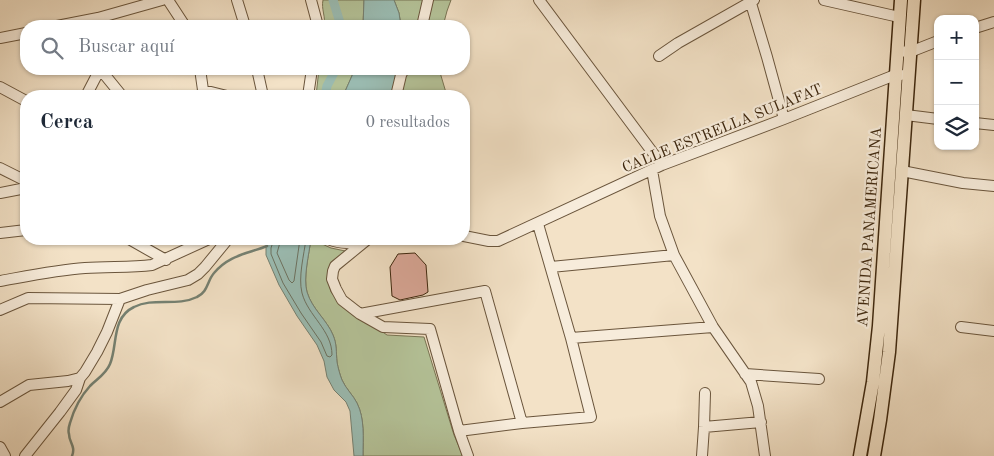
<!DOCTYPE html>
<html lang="es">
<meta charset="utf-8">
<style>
:root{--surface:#fff;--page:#f6f6f7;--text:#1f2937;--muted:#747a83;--line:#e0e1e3}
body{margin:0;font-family:"Old Standard TT",serif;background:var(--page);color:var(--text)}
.controls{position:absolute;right:15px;top:15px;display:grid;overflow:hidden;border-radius:10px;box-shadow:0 1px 4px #0004}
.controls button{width:45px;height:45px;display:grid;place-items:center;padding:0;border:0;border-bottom:1px solid var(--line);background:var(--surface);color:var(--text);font:25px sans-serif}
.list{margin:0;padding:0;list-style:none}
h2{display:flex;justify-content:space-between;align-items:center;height:65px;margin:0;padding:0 20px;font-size:21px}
h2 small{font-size:16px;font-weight:400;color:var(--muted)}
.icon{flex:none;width:28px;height:28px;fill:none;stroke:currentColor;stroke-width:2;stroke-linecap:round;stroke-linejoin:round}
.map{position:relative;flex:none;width:994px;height:456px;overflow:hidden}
.search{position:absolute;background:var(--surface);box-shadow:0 1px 4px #0004;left:20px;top:20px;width:450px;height:55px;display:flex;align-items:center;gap:12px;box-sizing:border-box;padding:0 18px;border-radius:20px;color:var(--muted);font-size:19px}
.panel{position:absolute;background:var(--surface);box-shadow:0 1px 4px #0004;left:20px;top:90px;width:450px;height:155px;border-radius:20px}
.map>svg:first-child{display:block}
</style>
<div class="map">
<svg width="994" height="456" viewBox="0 0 994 456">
<rect width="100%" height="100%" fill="#f3e2c7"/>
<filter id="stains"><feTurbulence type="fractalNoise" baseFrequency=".004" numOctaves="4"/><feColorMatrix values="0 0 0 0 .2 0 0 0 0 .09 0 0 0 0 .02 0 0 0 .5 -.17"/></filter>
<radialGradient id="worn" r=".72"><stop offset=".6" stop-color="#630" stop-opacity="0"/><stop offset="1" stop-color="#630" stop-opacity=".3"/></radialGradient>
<path fill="#b5c49a" stroke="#797554" d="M323,0h41l-1,26h-39c2,-9 -3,-17 -1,-26z
M394,0h57l-4,11 -4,15h-42l-2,-13z
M319,69h36l-12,27h-27z
M404,69h35l8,27h-50z
M311,239l20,9 19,4 -22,27 3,13 7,9 49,34 37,2 30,98 9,21h-100c0,-18 2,-37 -6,-53 -4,-8 -11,-14 -15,-23 -2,-5 -4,-12 -5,-18 -1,-10 0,-18 -4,-27 -6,-15 -21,-26 -26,-43 -4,-14 2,-38 4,-53z"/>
<path fill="#9bbeb5" stroke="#758172" d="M364,0h30l5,13 2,13h-38z
M355,69h49l-7,27h-54z
M271,239h40c-2,15 -8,39 -4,53 5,17 20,28 26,43 4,9 3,17 4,27 1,6 3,13 5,18 4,9 11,15 15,23 8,16 6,35 6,53h-9l-4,-45 -4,-9 -12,-12 -7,-13 -3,-16 -7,-16 -20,-29 -18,-31 -13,-30v-8z"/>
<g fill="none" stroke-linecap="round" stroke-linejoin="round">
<path stroke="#6c7261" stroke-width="1" d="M274,239l-3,9v6l12,29 18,30 20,29 6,14 3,1 2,-2c0,-25 -24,-39 -30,-62 -4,-16 2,-38 4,-54
M281,239l-4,14 12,27 3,3 2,-2 6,-42"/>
<path stroke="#758172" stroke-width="2.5" d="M72,456c4,-10 -3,-13 -3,-22 -1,-3 0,-8 1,-11 4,-14 10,-26 20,-37 7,-7 16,-12 20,-22 8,-19 1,-46 24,-57 19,-10 43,0 63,-10 11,-5 10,-16 17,-24 15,-18 33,-19 53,-27"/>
<path stroke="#9bbeb5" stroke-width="9" d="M333,0l8,26
M325,96l2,-10 9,-17"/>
</g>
<path fill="#dca99a" stroke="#3d260d" d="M415,253l11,12 2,27 -5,3 -23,5 -8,-4 -2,-29 8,-13z"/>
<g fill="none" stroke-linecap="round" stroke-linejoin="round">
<g stroke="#6a553c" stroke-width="12">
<path id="minor" d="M168,0l17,26
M237,0l8,26
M311,0l7,26
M539,0l123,165
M750,0l17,57 17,62
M824,0l75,17
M57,26l41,-8 64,-18
M422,26l6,-26
M975,28l19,-6
M0,38l26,-5
M897,51l13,1 28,-11
M659,56l19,-13 76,-43
M100,69l22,27
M200,69l3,21 -2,6
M257,69l6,27
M0,87l26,14
M203,90l24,6
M86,96l14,-27
M308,96l4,-27
M396,96l5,-21 3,-6
M906,115l32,4
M975,123l19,2
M0,168l26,13
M652,170l8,46 14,39 39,72 38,55 7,24 7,50
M902,171l61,12 31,3
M0,193l26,-5
M0,233l26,-3
M464,236l25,5h9l164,-76 122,-46 111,-44h6
M129,239l37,21
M328,239c13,5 24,6 37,0
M368,239l-33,27 -2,5 -1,8 4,10 6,11 18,14 23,13 47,2 29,102 9,25
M551,267l123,-12
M0,281c28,-5 57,-11 85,-13 22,-2 45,0 67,-3l57,-26
M0,310l28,-12 92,1 27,-9 41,-10 10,-6 7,-7 23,-28
M360,314l125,-23 37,132
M961,327l33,4
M571,338l142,-11
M745,374l74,5
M0,402l29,-17 39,-4 12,-3 5,-6 12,-20 10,-20 13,-33
M704,427l57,-5
M459,431l63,-8 69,-6 -20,-79 -33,-114
M0,447l5,9
M25,456l35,-44 16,-22 4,-12
M702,456l2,-29 1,-34"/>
</g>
<g stroke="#3d260d" stroke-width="15">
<path id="major" d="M860,456l13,-74 6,-56 22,-326
M874,456l6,-36 9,-68 25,-352"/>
</g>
<use href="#minor" stroke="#f7ecdb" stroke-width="10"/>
<use href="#major" stroke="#f3e2c7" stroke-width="12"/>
</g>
<g text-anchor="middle" stroke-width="4.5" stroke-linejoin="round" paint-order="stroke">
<g font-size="15" fill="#3d260d" stroke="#f7ecdb">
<text transform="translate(722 128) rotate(-22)" y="5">CALLE ESTRELLA SULAFAT</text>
<text transform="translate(869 227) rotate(-86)" y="5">AVENIDA PANAMERICANA</text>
</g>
</g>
<rect width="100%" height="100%" filter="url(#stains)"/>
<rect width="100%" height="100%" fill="url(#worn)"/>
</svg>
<div class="controls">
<button>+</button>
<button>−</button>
<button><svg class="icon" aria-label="layers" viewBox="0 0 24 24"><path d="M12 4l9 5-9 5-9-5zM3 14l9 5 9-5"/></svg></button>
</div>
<div class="search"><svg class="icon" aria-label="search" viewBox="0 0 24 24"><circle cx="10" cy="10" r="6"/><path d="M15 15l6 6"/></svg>Buscar aquí</div>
<section class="panel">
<h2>Cerca<small>0 resultados</small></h2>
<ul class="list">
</ul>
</section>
</div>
